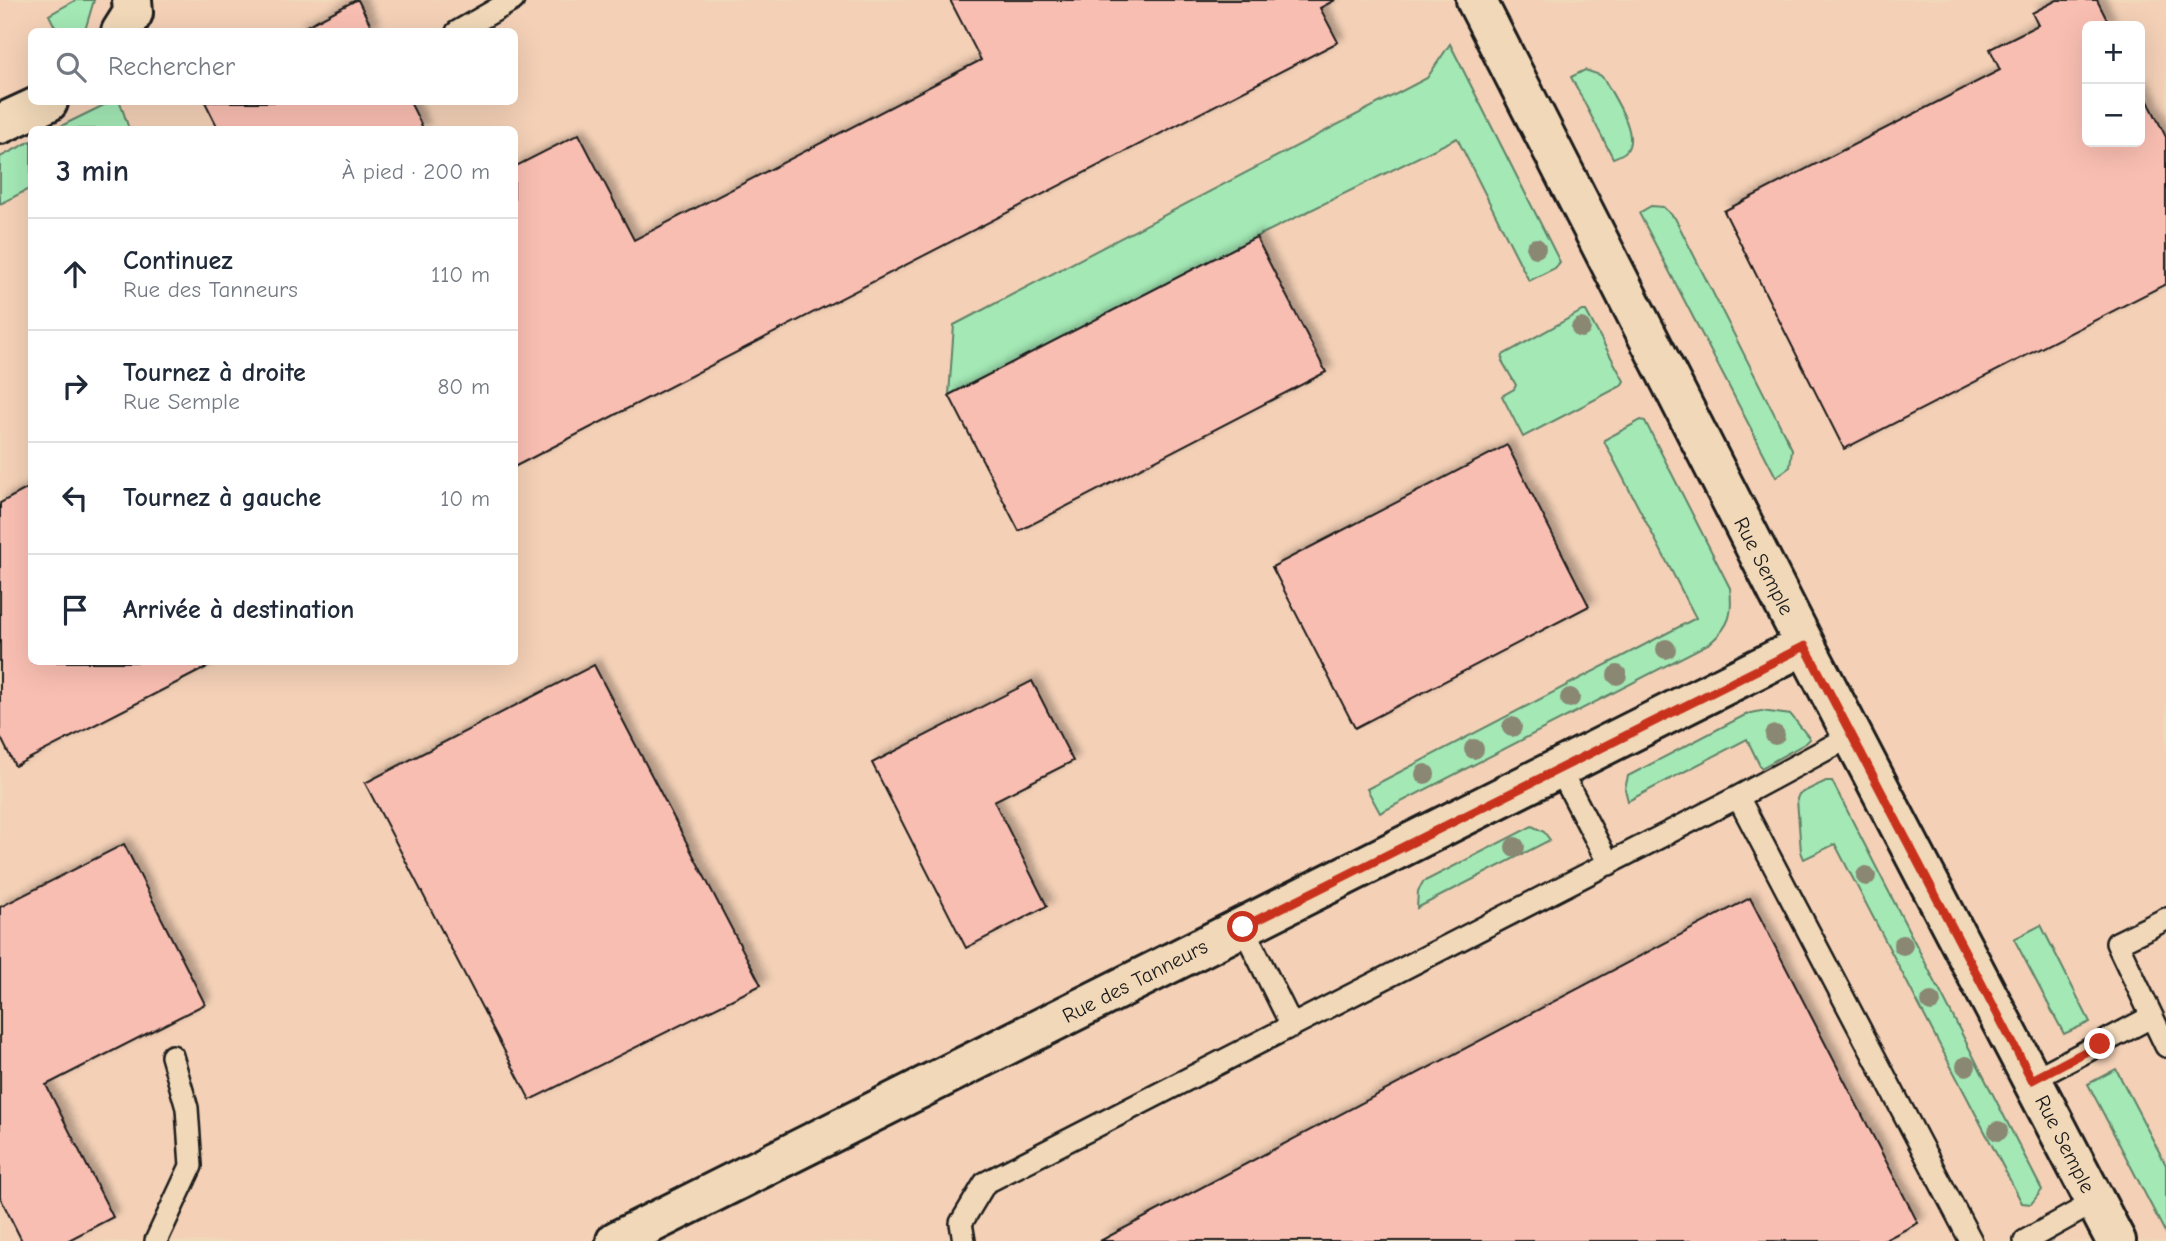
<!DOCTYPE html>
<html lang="fr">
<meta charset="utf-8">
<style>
:root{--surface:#fff;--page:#f2f2f3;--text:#1f2937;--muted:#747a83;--line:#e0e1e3}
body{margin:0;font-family:"Comic Neue",sans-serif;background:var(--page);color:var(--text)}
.controls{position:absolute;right:21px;top:21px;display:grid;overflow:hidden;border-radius:10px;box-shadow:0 7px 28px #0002}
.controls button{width:63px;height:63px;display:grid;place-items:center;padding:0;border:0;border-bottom:2px solid var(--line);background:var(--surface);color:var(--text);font:35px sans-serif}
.stop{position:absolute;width:21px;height:21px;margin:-16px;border:5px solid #c8321e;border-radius:50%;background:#fff}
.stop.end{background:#c8321e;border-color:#fff;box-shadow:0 2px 7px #0008}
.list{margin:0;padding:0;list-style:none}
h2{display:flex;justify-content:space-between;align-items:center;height:91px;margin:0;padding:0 28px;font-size:30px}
h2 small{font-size:23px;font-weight:400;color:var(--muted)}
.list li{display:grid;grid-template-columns:46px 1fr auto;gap:21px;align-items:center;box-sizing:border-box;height:112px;padding:0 28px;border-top:2px solid var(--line)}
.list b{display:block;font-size:26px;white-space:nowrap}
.list p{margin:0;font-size:23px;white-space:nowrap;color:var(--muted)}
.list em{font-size:23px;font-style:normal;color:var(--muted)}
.icon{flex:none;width:38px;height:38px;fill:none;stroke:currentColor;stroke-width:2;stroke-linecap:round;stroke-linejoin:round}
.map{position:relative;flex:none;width:2166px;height:1241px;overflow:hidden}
.search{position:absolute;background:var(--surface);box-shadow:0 7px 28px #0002;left:28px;top:28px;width:490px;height:77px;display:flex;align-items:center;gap:18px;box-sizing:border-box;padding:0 24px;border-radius:10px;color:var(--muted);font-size:26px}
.panel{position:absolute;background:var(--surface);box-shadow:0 7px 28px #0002;left:28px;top:126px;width:490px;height:539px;border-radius:10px}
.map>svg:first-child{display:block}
</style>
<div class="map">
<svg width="2166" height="1241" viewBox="0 0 2166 1241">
<defs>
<filter id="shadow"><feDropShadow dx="6" dy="-6" stdDeviation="3.5" flood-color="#0004"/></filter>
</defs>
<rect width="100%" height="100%" fill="#f0d8b8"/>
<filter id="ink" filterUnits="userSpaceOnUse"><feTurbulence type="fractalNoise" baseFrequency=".0143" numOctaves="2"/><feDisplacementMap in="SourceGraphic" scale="14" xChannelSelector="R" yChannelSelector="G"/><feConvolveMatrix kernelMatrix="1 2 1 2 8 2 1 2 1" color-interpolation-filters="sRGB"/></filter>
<g filter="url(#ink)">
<path fill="#f3d0b6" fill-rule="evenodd" d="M0,0h2166v1241h-2166zM2087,26h53v116h-53zM32,32h482v70h-482zM32,130h482v532h-482z"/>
<path fill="#a3e8b5" stroke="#608268" stroke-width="2" d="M76,0h18l-8,27 -5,4h-24l-8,-16z
M1450,44l110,218 -5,6 -26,13 -72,-143 -201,99 -307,158 5,-70 473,-247z
M1585,70l15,5 4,4c9,17 35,54 23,71 -3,4 -9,6 -14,8l-42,-81z
M110,102h10l9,27h-74z
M31,141v47l-31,16v-47z
M1651,206l12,1 12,11 117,231 -2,18 -14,10 -137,-264z
M1582,311h4l38,70 -3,5 -98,51 -21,-41 12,-7 2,-4 -14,-24 1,-6z
M1641,420l4,1 85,167c3,26 0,38 -20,55l-330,170 -13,-24 329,-171 -91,-175 -1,-3z
M1761,711l30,4 19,24 -4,4 -45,25 -14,-29 -119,62 -3,-12 3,-13 119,-62z
M1826,781h6l210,409 -11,14 -9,-1 -187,-359 -31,15 -3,-7 -4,-53 2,-5z
M1532,826l12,6 6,8 -133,68 1,-17 5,-9z
M2041,925l49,97 -26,12 -50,-95z
M2116,1069l50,96v69l-78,-150z"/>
<path fill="#f9beb2" stroke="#1c1c1c" stroke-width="2" filter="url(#shadow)" d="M358,0l16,32h-79l61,-32z
M950,0h385l-15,8 18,34 -824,425v-300l65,-33 55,106 347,-180z
M2057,0h40l13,26h-23v116h53v-57l26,52v147l-322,165 -120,-238 276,-141 -10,-21 48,-24 -6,-12z
M205,102h205l14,28h-205z
M1256,237l70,135 -307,159 -70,-136z
M1507,445l82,161 -234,122 -83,-161z
M32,486v176h185l-202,104 -15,-30v-233z
M594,665l167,320 -231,115 -165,-317z
M1032,681l41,80 -79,40 53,105 -81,42 -94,-185z
M124,844l81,160 -159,81 67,132 -46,24h-45l-22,-44v-290z
M1750,898l168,325 -35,18h-783z"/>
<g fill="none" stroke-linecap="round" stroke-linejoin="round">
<g stroke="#1c1c1c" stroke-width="26">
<path id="lane" d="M457,32l56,-32
M1559,768l50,96
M1738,797l233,444
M2166,919l-49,24 49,103
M1243,927l49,99
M2032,1080l119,-63
M156,1241l35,-75 -4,-58 -15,-52
M964,1241l-3,-18 24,-40 753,-386 113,-61
M2025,1241l70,-39"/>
</g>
<g stroke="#1c1c1c" stroke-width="44">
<path id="street" d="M1476,0l329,645 311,596
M121,32l12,-19 -1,-13
M0,124l48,-22
M616,1241l1189,-596"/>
</g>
<use href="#lane" stroke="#f0d8b8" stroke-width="21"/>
<use href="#street" stroke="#f0d8b8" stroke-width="38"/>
</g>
<g fill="#8a8773">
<circle cx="1536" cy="248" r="10"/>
<circle cx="1581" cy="328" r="10"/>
<circle cx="1666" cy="649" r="10"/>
<circle cx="1617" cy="675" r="10"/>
<circle cx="1570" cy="698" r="10"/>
<circle cx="1512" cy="727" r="10"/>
<circle cx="1775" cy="735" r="10"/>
<circle cx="1474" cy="749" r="10"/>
<circle cx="1425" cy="774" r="10"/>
<circle cx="1515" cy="847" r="10"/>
<circle cx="1866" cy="876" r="10"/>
<circle cx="1903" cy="945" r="10"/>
<circle cx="1931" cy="1002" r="10"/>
<circle cx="1966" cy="1066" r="10"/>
<circle cx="1998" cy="1131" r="10"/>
</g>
</g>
<g fill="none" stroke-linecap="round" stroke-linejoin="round" filter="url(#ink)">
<path stroke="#c8321e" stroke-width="9" d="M1243,927l562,-281 227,434 68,-36"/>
</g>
<g text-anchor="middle" stroke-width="5" stroke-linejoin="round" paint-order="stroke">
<g font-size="21" fill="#1c1c1c" stroke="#f0d8b8">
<text transform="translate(1764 566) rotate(63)" y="7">Rue Semple</text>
<text transform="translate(1135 981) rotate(-27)" y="7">Rue des Tanneurs</text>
<text transform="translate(2065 1144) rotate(63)" y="7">Rue Semple</text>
</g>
</g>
</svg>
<div class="controls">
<button>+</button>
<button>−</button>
</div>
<div class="stop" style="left:1243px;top:927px"></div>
<div class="stop end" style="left:2100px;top:1044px"></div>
<div class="search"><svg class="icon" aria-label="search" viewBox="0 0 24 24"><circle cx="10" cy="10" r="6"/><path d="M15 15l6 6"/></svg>Rechercher</div>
<section class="panel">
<h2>3 min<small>À pied · 200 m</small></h2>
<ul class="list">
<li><svg class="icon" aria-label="ahead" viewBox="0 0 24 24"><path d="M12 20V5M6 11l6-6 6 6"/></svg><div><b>Continuez</b><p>Rue des Tanneurs</p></div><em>110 m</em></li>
<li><svg class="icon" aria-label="right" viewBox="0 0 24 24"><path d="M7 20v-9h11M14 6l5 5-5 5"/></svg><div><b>Tournez à droite</b><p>Rue Semple</p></div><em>80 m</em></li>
<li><svg class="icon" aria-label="left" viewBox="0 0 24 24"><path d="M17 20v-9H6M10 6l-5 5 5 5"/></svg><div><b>Tournez à gauche</b></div><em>10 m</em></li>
<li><svg class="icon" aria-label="arrive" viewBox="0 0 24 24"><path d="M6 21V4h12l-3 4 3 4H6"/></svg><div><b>Arrivée à destination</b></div></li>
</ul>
</section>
</div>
